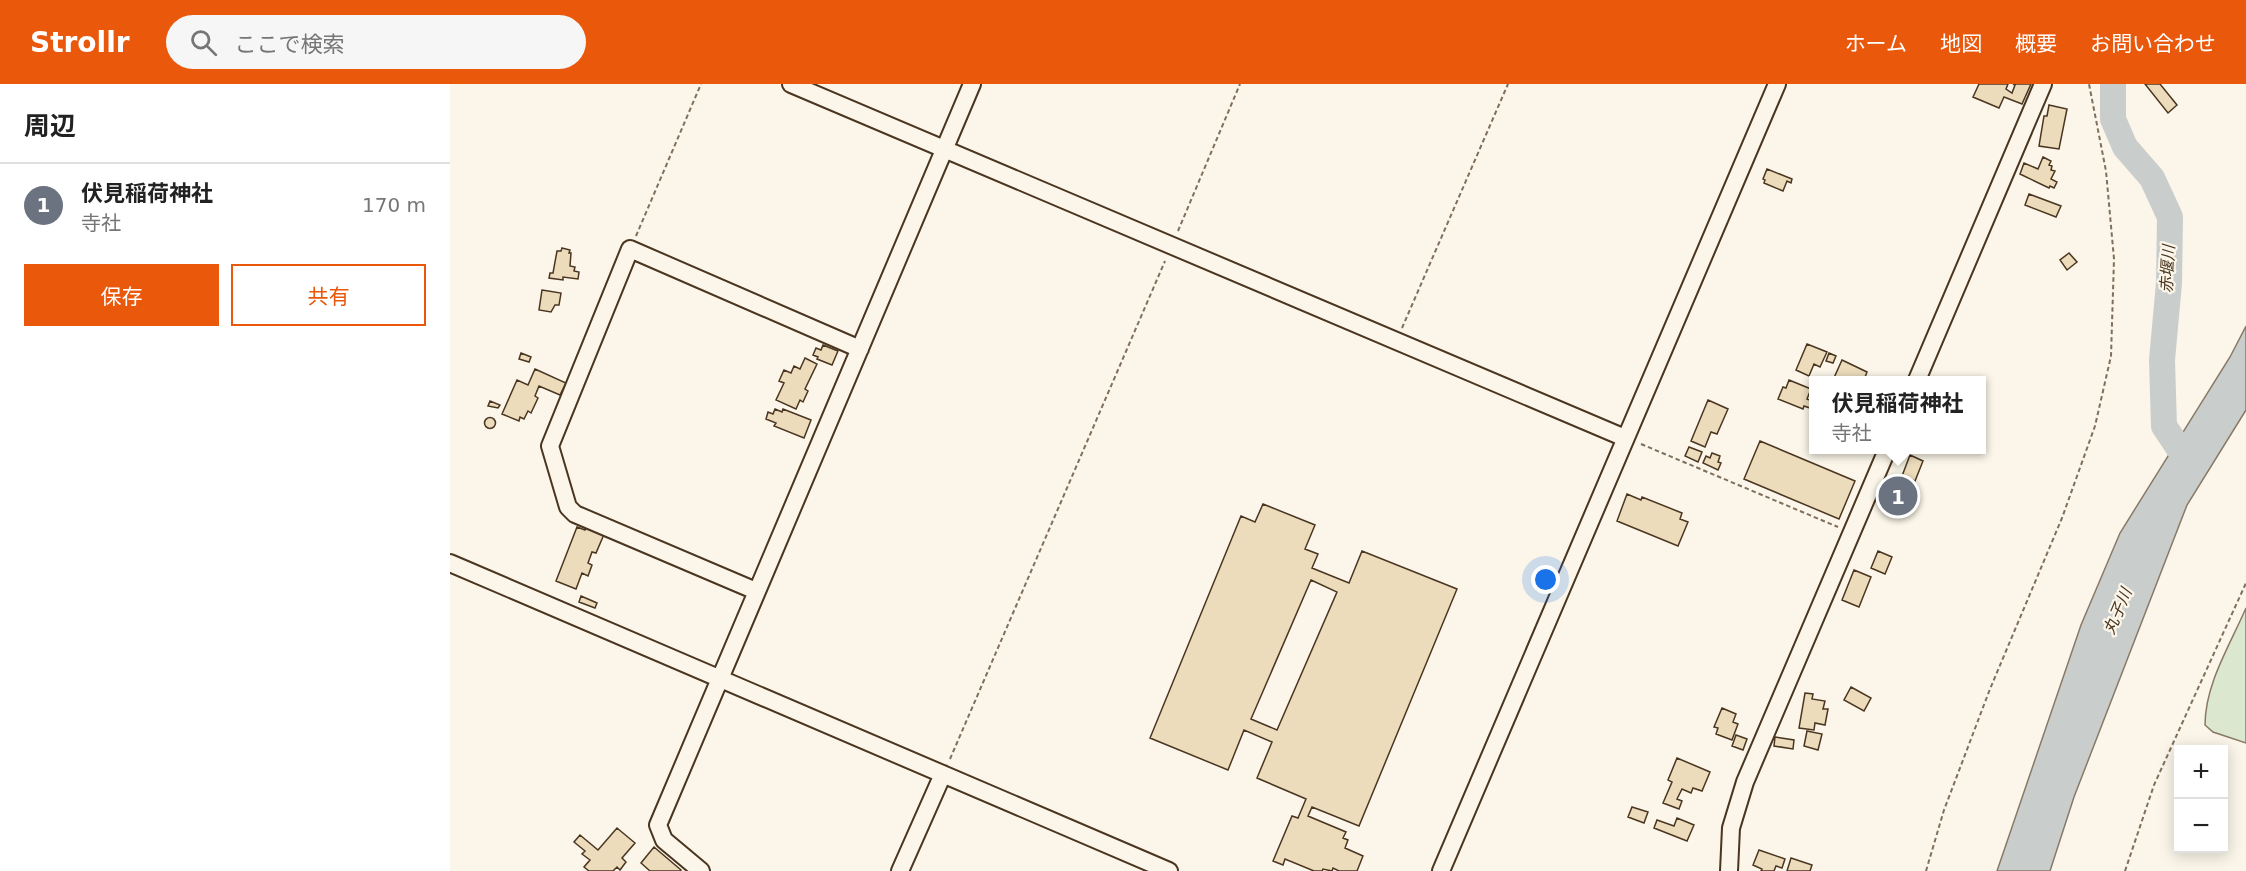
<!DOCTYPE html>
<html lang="ja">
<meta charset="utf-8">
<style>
:root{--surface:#fff;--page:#f6f6f6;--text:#222;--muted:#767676;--line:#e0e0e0;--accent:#ea580c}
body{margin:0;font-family:"DejaVu Sans","Noto Sans JP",sans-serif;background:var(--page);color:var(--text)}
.controls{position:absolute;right:18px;bottom:18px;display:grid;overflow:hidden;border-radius:0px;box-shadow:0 3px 15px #0003}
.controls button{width:54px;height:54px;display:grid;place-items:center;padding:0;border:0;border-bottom:2px solid var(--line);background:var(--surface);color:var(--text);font:30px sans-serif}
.you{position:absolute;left:1096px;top:496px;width:21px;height:21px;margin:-15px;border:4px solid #fff;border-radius:50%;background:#1a73e8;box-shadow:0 0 0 9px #1a73e833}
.badge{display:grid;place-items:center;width:39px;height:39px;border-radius:50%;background:var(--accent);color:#fff;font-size:20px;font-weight:700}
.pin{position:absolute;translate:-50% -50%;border:3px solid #fff;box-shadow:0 2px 6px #0006}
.popup{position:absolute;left:1359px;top:292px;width:177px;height:78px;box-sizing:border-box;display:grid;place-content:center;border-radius:0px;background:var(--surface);filter:drop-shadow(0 2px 4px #0005);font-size:20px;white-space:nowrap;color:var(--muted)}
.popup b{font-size:22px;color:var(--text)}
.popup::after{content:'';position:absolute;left:50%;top:100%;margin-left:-12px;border:12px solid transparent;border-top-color:var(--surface)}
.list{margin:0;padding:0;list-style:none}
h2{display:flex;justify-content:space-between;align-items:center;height:78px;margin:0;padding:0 24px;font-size:26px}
h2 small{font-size:20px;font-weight:400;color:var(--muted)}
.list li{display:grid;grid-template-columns:39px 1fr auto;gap:18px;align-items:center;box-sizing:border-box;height:84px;padding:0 24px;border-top:2px solid var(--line)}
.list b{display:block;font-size:22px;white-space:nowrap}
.list p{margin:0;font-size:20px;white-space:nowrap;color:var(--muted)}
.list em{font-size:20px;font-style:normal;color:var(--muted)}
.actions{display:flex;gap:12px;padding:18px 24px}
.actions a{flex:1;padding:14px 0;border:2px solid var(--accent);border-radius:0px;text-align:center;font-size:21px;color:var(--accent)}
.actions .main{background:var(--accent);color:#fff}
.icon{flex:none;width:33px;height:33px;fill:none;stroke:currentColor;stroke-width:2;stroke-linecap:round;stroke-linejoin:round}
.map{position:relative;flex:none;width:1796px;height:787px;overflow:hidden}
header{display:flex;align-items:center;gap:36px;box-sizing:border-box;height:84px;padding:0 30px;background:var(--accent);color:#fff}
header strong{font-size:28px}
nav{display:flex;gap:33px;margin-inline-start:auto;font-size:21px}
.search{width:420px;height:54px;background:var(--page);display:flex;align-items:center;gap:15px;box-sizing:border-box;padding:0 21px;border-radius:33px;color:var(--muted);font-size:22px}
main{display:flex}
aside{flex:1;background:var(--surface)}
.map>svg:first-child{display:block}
</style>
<header>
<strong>Strollr</strong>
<div class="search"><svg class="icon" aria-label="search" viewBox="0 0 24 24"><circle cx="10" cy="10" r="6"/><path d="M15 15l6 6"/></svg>ここで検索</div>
<nav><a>ホーム</a><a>地図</a><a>概要</a><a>お問い合わせ</a></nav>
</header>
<main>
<aside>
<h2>周辺<small></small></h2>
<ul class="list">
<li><span class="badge" style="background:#6b7280">1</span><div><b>伏見稲荷神社</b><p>寺社</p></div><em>170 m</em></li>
</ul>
<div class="actions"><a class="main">保存</a><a>共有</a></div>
</aside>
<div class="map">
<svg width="1796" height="787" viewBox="0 0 1796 787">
<rect width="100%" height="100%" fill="#fbf6e9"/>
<path fill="#dce7d0" stroke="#887966" stroke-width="1.5" d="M1796,524v135l-33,-11 -8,-7c0,-41 25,-80 41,-117z"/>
<path fill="#c9cecd" stroke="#887966" stroke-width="1.5" d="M1796,242v84l-59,95 -113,292 -24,74h-53l84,-246 39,-92 110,-176z"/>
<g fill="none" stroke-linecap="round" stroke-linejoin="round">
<path stroke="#c9cecd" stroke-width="26" d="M1663,0v35l12,28 27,31 18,39 -1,66 -7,77 2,66 24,36"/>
</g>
<path fill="#ecdcbc" stroke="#4a3520" stroke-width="1.5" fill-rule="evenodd" d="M1529,0h29l-2,5 6,4 3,-8 -2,-1h18l-9,20 -18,-7 -5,11 -26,-11z
M1695,0h15l17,21 -9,8z
M1599,21l18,4 -8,40 -20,-3 5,-30h3z
M1593,73l8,4 -2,4 3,1 -1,4 4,1 -4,8 6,3 -3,6 -4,-2 -1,2 -29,-14 4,-11 14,6z
M1317,85l25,10 -1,4 -4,-2 -4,10 -19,-8 1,-3 -2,-1z
M1579,110l32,12 -5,11 -31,-12z
M112,164l8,2 -1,3h2l-1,13 5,1 -1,4 5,1 -1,7 -15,-2v3l-14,-2 1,-5h3l4,-22h4z
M1619,169l8,9 -10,8 -7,-10z
M92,206l19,3 -2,12h-4l-4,7 -12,-2z
M1357,260l20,8 -7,15 -6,-3 -5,12 -13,-6z
M373,261l15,6 -6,14 -15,-6 1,-2 -5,-2 3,-7 5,2z
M71,269l10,4 -2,5 -10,-3z
M1379,269l7,3 -3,7 -7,-2z
M355,274l12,6 -12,25 3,2 -5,11 -3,-2 -4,9 -20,-9 8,-17 -5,-2 5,-11 7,3 3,-7 6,3z
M1392,276l25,12 -3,8h-31z
M85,285l31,14 -6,12 -21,-9 -4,10 3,2 -7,15 -3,-2 -4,8 -4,-2 -1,4 -17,-7 15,-34 11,5z
M1339,296l22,9 -4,10 6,2 -3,7 -6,-2 -1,3 -25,-10 5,-12 3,1z
M1258,316l20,9 -11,25 -6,-2 -6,15 -14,-6z
M40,317l10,4 -2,3 -10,-2z
M325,325l7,3 1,-3 28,11 -7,18 -30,-12 2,-3 -10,-4 2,-7 5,2z
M34.5 339a5.5 5.5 0 1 1 11 0a5.5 5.5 0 1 1-11 0Z
M1310,357l95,40 -16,38 -95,-40z
M1239,363l13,5 -4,10 -13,-6z
M1262,369l8,3 -2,6 3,1 -3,7 -15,-7 3,-7 4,2z
M1460,371l13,6 -8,20 -13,-5z
M1434,400l8,4 -4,6 -7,-5z
M1177,410l14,6 1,-3 40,16 -2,6 8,3 -10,24 -61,-25z
M813,420l52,21 -10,24 13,5 -6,14 37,15 13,-32 95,38 -98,237 -47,-19 -4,9 38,16 -3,6 5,2 -3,8 18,8 -6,15h-18l-6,-3 -1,3 -9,-2 -1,2h-8l-29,-12 -2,6 -10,-4 19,-45 6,2 8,-19 -49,-21 15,-36 -28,-12 -16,40 -78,-32 91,-222 14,6zM861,496l26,12 -60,138 -26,-11z
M137,441l18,7 -9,21 -4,-1 -4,11 4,2 -4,11 -6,-3 -6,16 -20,-8 21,-54 8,3z
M1428,467l14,6 -7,17 -14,-6z
M1404,486l17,7 -12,30 -17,-7z
M131,512l16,7 -2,5 -16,-6z
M1401,603l20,11 -7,13 -20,-11z
M1355,609l8,1 -1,5 13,2 -2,8h5l-3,16 -10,-2 -1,7 -15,-2z
M1272,624l14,6 -3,8 5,2 -6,16 -16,-6 2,-6 -4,-1z
M1357,647l15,3 -4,16 -14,-4z
M1286,651l11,4 -4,11 -11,-4z
M1325,653l19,3 -1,9 -19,-3z
M1227,674l33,14 -8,19 -9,-3 -2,5 -9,-4 -5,10 5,2 -3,8 -16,-6 9,-21 -4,-2z
M1182,723l16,5 -4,11 -16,-6z
M1227,734l17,7 -7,16 -33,-13 3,-8 17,6z
M167,744l18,15 -13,15 4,4 -6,8 -3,-3 -4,4h-24l-5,-4 6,-7 -8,-6 3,-3 -11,-9 6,-7 18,15z
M204,763l27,23 -1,1h-30l-9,-8z
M1309,766l26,9 -3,9 -6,-2 -2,5h-13l1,-2 -9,-4z
M1341,774l21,7 -2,6h-23z"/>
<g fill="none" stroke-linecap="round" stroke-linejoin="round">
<g stroke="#4a3520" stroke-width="20">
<path id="minor" d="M341,0l834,354
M1467,296l126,-296
M0,479l719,308
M306,507l-181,-77 -7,-7 -18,-61 80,-197 230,100
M251,787l-37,-31 -6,-15 314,-741
M450,787l43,-97
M991,787l336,-787
M1279,787l2,-43 14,-46 142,-332"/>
</g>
<path stroke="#7f6f5c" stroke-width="2" stroke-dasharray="4.5 3" stroke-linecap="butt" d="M728,147l62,-147
M186,152l65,-152
M952,244l106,-244
M1191,360l197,83
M500,675l215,-498
M1476,787l18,-61 46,-121 72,-171 33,-92 16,-70 3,-97 -8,-88 -17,-87
M1675,787l29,-86 92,-202"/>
<use href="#minor" stroke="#fbf6e9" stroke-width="16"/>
</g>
<g text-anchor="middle" stroke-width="4.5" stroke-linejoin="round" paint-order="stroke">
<g font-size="16" font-style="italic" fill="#4a3520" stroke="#fbf6e9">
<text transform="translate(1717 185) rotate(-87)" y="6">赤堰川</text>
<text transform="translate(1667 527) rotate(-67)" y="6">丸子川</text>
</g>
</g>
</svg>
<div class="controls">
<button>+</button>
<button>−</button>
</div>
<div class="you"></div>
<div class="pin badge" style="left:1448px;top:412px;background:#6b7280">1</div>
<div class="popup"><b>伏見稲荷神社</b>寺社</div>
</div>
</main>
